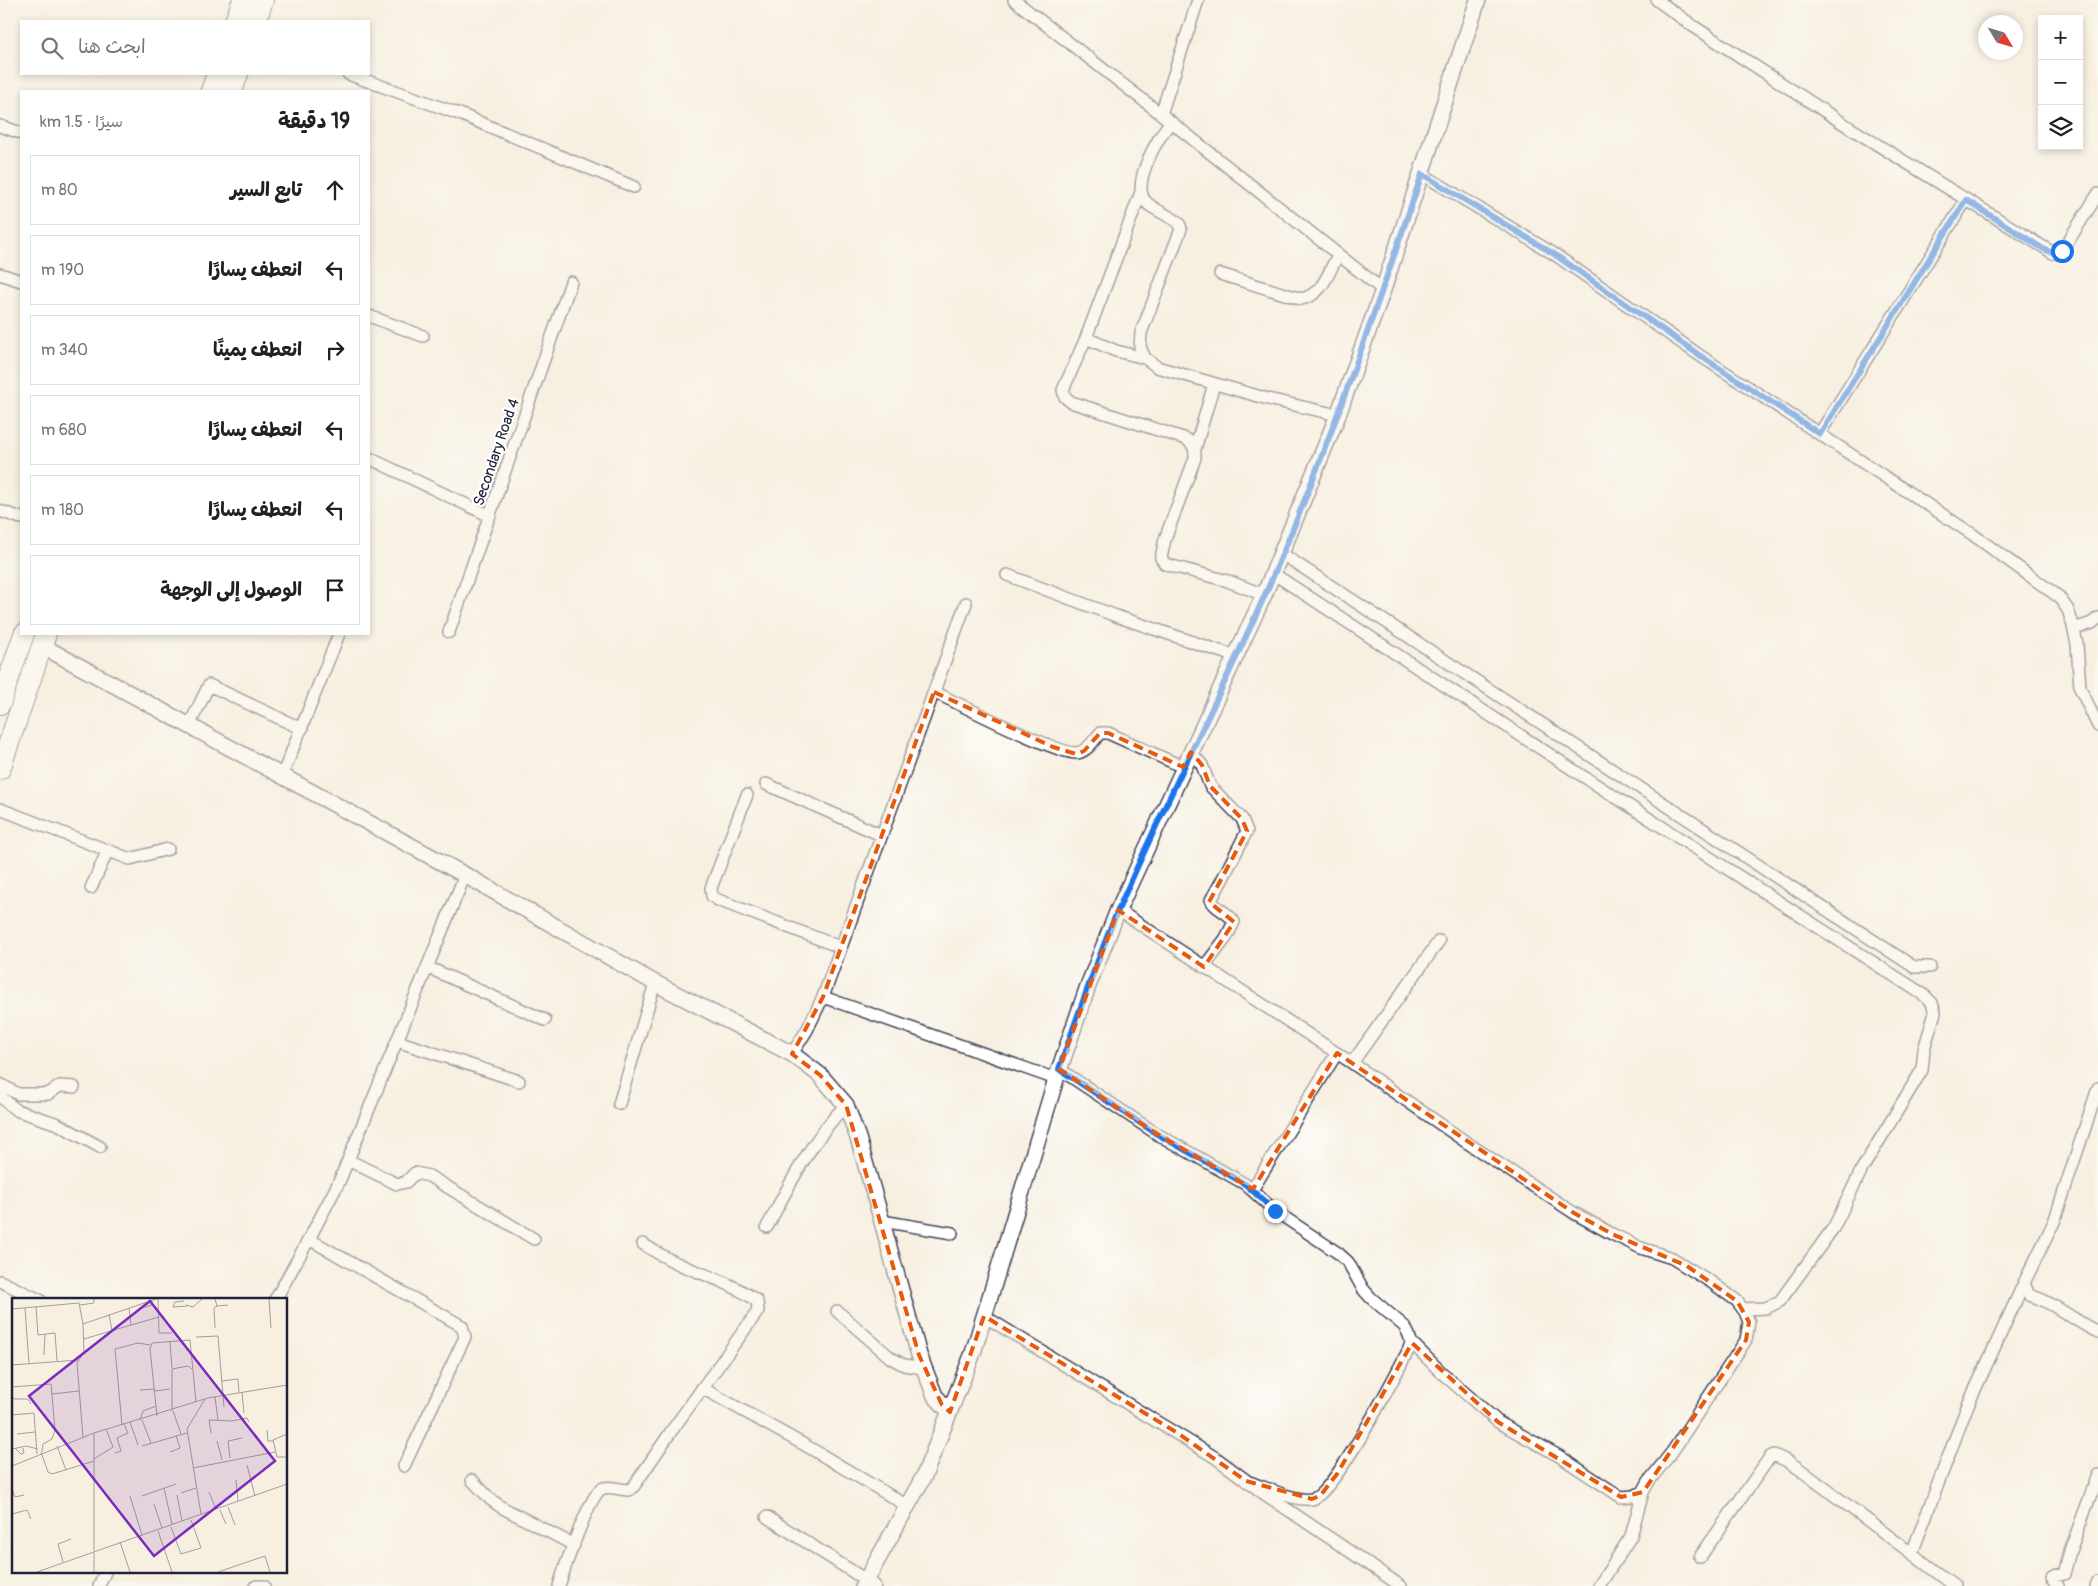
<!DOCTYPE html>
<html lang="ar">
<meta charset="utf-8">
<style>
:root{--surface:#fff;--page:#f2f2f2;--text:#202124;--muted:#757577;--line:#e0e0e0}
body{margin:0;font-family:Pangolin,"Playpen Sans Arabic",sans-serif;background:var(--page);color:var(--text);direction:rtl}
.controls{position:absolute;right:15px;top:15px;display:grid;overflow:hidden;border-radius:0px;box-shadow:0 2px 8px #0003}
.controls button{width:45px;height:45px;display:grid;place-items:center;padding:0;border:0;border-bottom:1px solid var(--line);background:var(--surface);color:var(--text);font:25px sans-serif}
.compass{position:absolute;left:1978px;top:15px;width:45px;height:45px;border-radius:50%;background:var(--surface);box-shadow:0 2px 8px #0003;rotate:128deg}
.stop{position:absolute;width:15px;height:15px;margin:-11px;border:4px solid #1a73e8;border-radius:50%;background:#fff}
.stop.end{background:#1a73e8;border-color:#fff;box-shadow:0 1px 5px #0008}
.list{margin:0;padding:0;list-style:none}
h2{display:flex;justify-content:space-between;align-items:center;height:65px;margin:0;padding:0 20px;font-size:21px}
h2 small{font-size:16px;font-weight:400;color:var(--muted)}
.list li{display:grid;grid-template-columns:32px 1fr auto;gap:15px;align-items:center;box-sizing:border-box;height:70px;margin:0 10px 10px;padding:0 10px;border:1px solid var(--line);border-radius:0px}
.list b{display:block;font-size:19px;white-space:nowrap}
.list em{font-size:16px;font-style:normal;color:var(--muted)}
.icon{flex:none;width:28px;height:28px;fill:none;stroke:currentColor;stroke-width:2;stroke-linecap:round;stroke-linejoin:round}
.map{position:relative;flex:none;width:2098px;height:1586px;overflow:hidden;direction:ltr}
.search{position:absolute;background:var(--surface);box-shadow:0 2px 8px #0003;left:20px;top:20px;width:350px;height:55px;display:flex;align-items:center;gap:12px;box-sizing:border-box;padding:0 18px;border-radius:0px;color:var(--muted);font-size:19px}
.panel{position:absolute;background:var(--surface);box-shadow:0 2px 8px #0003;left:20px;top:90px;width:350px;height:545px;border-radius:0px;direction:rtl}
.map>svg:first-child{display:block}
</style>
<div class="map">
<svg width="2098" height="1586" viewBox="0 0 2098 1586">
<rect width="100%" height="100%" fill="#fff"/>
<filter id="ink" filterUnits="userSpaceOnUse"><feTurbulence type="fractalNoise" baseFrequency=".02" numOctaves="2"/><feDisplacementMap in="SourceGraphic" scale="10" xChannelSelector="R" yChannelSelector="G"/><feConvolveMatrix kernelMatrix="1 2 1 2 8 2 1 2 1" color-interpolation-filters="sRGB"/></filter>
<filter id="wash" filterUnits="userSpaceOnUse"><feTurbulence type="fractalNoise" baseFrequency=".0096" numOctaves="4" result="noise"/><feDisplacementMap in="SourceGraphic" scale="20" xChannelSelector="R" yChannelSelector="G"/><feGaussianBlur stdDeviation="1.12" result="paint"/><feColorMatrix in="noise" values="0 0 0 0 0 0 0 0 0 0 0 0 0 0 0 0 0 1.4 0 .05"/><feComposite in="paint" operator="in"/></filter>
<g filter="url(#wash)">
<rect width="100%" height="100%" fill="#f7f0e1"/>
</g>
<g filter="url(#ink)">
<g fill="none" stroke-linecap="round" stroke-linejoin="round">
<g stroke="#424154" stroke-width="14">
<path id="street" d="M1014,0l147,114 222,176
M1657,0l36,26 159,103 201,124 5,1 4,-3 36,-57
M348,74l114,41 172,72
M1161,114l37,-114
M1171,122c-13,14 -41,63 -25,80 9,9 23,13 33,21l2,6 -40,104 -1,14 5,11 12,9 111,32 70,16
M0,126l21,7
M1422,174l132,80 145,101 273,179 87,63 9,13 4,12 5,22 3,44 18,38
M1141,192l-55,146 30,13 29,7
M0,274l21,7
M1220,274l81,25c22,-4 27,-26 37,-44
M369,316l54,20
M1086,338l-23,52 2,7 6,5 115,37c8,5 9,10 9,19l-30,81 -4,19 4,6 63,17 36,14
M1820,433l146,-233
M1195,449l19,-65
M369,458l121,58
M0,511l21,7
M1282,554l632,413h16
M1274,574l304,199 346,222 8,8 3,10 -11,36 -2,21 -60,99 -28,58 -54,74 -14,7 -23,1
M1007,575l109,41 121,41
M2074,629l18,-6 6,-5
M449,632l122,-350
M934,692c24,11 124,63 143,61 10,-1 17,-13 23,-20h8l75,34
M189,726l20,-41 93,44
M1191,752l11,13 8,21 32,33 5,12 -27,53 -9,16c5,10 18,12 23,22l-8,16 -22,29
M282,776l57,-142
M766,784l115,51
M747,795l-36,93 1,8 6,4 122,47
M0,809l130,50 38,-10
M91,888l16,-36
M1118,910l234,153 114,79 108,71 38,21 29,14 31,10 39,24 26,19 8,11 4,10 -3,18 -74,112 -23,29 -6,11 -12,44 -32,50
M427,967l118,53
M823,997l233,82
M397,1041l122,40
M792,1054l15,-24 16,-33 143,-394
M1352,1063l87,-122
M1059,1069l98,65 88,50 30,27 63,42 10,9 15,27 8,9 34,29 4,8 2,7 -2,7c-13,25 -75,146 -97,150 -17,3 -49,-13 -66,-18
M0,1084l18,10h30l12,-8 14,1
M2098,1088l-44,134 -30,61 5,12c25,7 45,26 69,37
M0,1096l16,14 42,14 42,23
M619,1104l36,-121
M348,1160l49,24 9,-2 9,-9 14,3 105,63
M1252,1190l85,-137
M882,1221l70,12
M767,1227c23,-43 44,-87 79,-122
M309,1239l153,87 3,11 -61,129
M0,1281l40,19
M275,1300l34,-61 30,-57 126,-307
M837,1311l54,47 13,7 19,3
M984,1316l232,142 50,37 135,91
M1411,1342l30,30 57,50 61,34 62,41 12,-1 10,-4
M702,1388l108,60 99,59
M472,1480l18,19 11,8 73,38
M767,1517l108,69
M1912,1553l55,-146 57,-124
M1700,1557l70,-100 4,-2 13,6 11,7 157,118
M99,1586l6,-14
M256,1586h8
M559,1586c5,-17 30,-89 42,-97 7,-4 20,1 28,1l5,-4 36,-53 88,-122 -1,-10c-23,-17 -50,-25 -76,-36 -13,-6 -26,-13 -38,-21
M2058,1586l-6,-10 12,-2 6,-23 28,-76
M2096,1586l2,-5"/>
</g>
<g stroke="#424154" stroke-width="18">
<path id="secondary" d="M42,646l423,229 190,108 137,71 28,21 26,30 12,33 19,66 42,151 16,41 15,16
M863,1586l61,-110 49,-123 83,-274 32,-93 30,-76 146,-315 74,-180 45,-125 95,-290"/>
</g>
<g stroke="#424154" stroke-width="22">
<path id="highway" d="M235,21l8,-21
M256,21l7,-21
M211,91l6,-17
M232,91l6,-17
M0,704l24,-70
M0,769l46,-135"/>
</g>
<use href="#street" stroke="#fff" stroke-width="11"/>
<use href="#secondary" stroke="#fff" stroke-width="15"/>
<use href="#highway" stroke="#fff" stroke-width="20"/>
</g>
</g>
<g fill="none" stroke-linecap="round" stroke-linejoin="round" filter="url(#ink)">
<path stroke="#1a73e8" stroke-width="6" d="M1275,1211l-30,-27 -88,-50 -98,-65c19,-54 37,-107 59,-159 46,-106 99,-208 146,-313 61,-138 109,-280 158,-423l132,80 145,101 121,79 146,-234 79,50 13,4 4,-3"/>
</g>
<path d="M0 0H2098V1586H0ZM934,692l119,55 23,7 8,-3 16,-18h8l75,34 8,-15 11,13 8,21 32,33 5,12 -38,71 25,20 -30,45 -86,-57 -59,159 98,65 96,55 84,-136 237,160 38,21 75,32 50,35 12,21 -3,18 -103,152 -22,5 -123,-75 -86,-79 -75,131 -17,22 -8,3 -66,-18 -70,-49 -192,-116 -34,96 -8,-7 -23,-50 -73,-250 -26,-30 -28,-21 31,-57z" fill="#f7f0e1" fill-opacity=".55" fill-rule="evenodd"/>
<path fill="none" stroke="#e8590c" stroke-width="4" stroke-dasharray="10 6" stroke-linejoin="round" d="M934,692l119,55 23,7 8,-3 16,-18h8l75,34 8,-15 11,13 8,21 32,33 5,12 -38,71 25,20 -30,45 -86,-57 -59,159 98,65 96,55 84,-136 237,160 38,21 75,32 50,35 12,21 -3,18 -103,152 -22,5 -123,-75 -86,-79 -75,131 -17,22 -8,3 -66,-18 -70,-49 -192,-116 -34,96 -8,-7 -23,-50 -73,-250 -26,-30 -28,-21 31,-57z"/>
<g text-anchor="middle" stroke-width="4.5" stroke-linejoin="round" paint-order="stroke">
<g font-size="15" fill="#22223b" stroke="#fff">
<text transform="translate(496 452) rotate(-71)" y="5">Secondary Road 4</text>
</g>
</g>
<g transform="translate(12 1298)">
<rect width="275" height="275" fill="#f7f0e1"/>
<path fill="none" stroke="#a29e9f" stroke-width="1" d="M146,1l1,34h13M203,1l2,7 11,-1M257,1l2,29M172,3l-9,1 -2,5 14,-1M68,7l14,-2v-4M174,7l7,2 9,-8M24,9l2,28 17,-2 2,28M13,10l4,56M129,10l11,-3v-4M0,11l67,-6 4,21M97,16l3,17M119,27l28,-8M203,30l-1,-20 3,-2M184,39l22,-1 6,71M72,41l47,-14 -2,-17M158,44l2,26M32,57l1,-21M0,67l66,-5M210,83l16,-2 1,14M0,89l39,-3 4,46 -3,9 -9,5 -1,8M128,92l15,-1M143,93l15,-2M230,95l2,20M40,96l27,-3M0,98l2,3h14l3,5M203,99l3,23M160,113v-42l16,-3 4,3M161,113l8,23M0,117l22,-2 3,41M145,118l-7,-67 2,-6 38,-3 6,62M128,122l3,-9 13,-5M130,122l9,23M118,124l8,23M110,127l-7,-76 23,-6 12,2M255,132l1,11h5M82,135v118M199,135l-2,-13 23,1 15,-3 2,4M5,136l18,-2M275,136l-14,6 4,17h10M71,139l-6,-74 7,-11 -1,-28 73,-25M205,143l5,19M45,148l9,24M130,148l45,-13M0,151l14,-3 12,3M4,151l5,5 3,-1 -1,-5M29,154l7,20 4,2 42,-13M158,154l10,-4 -4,-13M103,155l6,-2 -4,-13 11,-5 -4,-9M218,160l-2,-17 14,-3M82,161l19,-12 -7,-18M235,167l8,31M0,168l82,-33 114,-35 79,-13M181,170l82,-16M224,182l2,21M152,190l8,36M0,191l3,8 9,-2M197,194l7,17M169,195l15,-5M165,197l5,26M118,198l12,39M130,198l34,-12M142,206l8,24M216,209l7,18M208,212l6,14M0,216l15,-4 4,9M189,216l-14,-85 18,-30M159,229l10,27 20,-6 -10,-28M146,233l14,41M108,244l10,30M51,264l-5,-18 13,-5M25,274l250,-88M82,274v-19M206,274l47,-16 5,16"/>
<path fill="#7b2cbf" fill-opacity="0.15" stroke="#7b2cbf" stroke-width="2.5" d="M138,3l125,160 -121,95 -125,-160z"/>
<rect width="275" height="275" fill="none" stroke="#22223b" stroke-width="2.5"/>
</g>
</svg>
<div class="controls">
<button>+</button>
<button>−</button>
<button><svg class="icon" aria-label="layers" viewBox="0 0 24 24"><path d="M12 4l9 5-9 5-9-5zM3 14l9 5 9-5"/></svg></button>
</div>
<svg class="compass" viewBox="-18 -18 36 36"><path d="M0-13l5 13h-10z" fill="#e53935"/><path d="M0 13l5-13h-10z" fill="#757577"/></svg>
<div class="stop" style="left:2062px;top:251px"></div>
<div class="stop end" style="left:1275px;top:1211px"></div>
<div class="search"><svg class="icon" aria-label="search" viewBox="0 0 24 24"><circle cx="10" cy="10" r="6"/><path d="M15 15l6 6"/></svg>ابحث هنا</div>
<section class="panel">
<h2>19 دقيقة<small>سيرًا · 1.5 km</small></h2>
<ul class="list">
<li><svg class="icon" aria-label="ahead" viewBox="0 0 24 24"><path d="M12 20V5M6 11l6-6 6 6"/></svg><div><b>تابع السير</b></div><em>80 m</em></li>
<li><svg class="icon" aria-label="left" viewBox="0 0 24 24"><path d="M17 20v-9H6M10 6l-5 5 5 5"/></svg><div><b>انعطف يسارًا</b></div><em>190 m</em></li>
<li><svg class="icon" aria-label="right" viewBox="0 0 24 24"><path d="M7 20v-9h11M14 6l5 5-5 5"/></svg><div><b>انعطف يمينًا</b></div><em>340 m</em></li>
<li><svg class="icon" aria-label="left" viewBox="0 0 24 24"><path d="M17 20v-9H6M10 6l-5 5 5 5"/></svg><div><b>انعطف يسارًا</b></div><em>680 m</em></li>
<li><svg class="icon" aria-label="left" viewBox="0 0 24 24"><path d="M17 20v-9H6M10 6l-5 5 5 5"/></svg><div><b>انعطف يسارًا</b></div><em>180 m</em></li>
<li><svg class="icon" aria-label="arrive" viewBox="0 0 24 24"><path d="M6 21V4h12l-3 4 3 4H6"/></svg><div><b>الوصول إلى الوجهة</b></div></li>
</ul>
</section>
</div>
